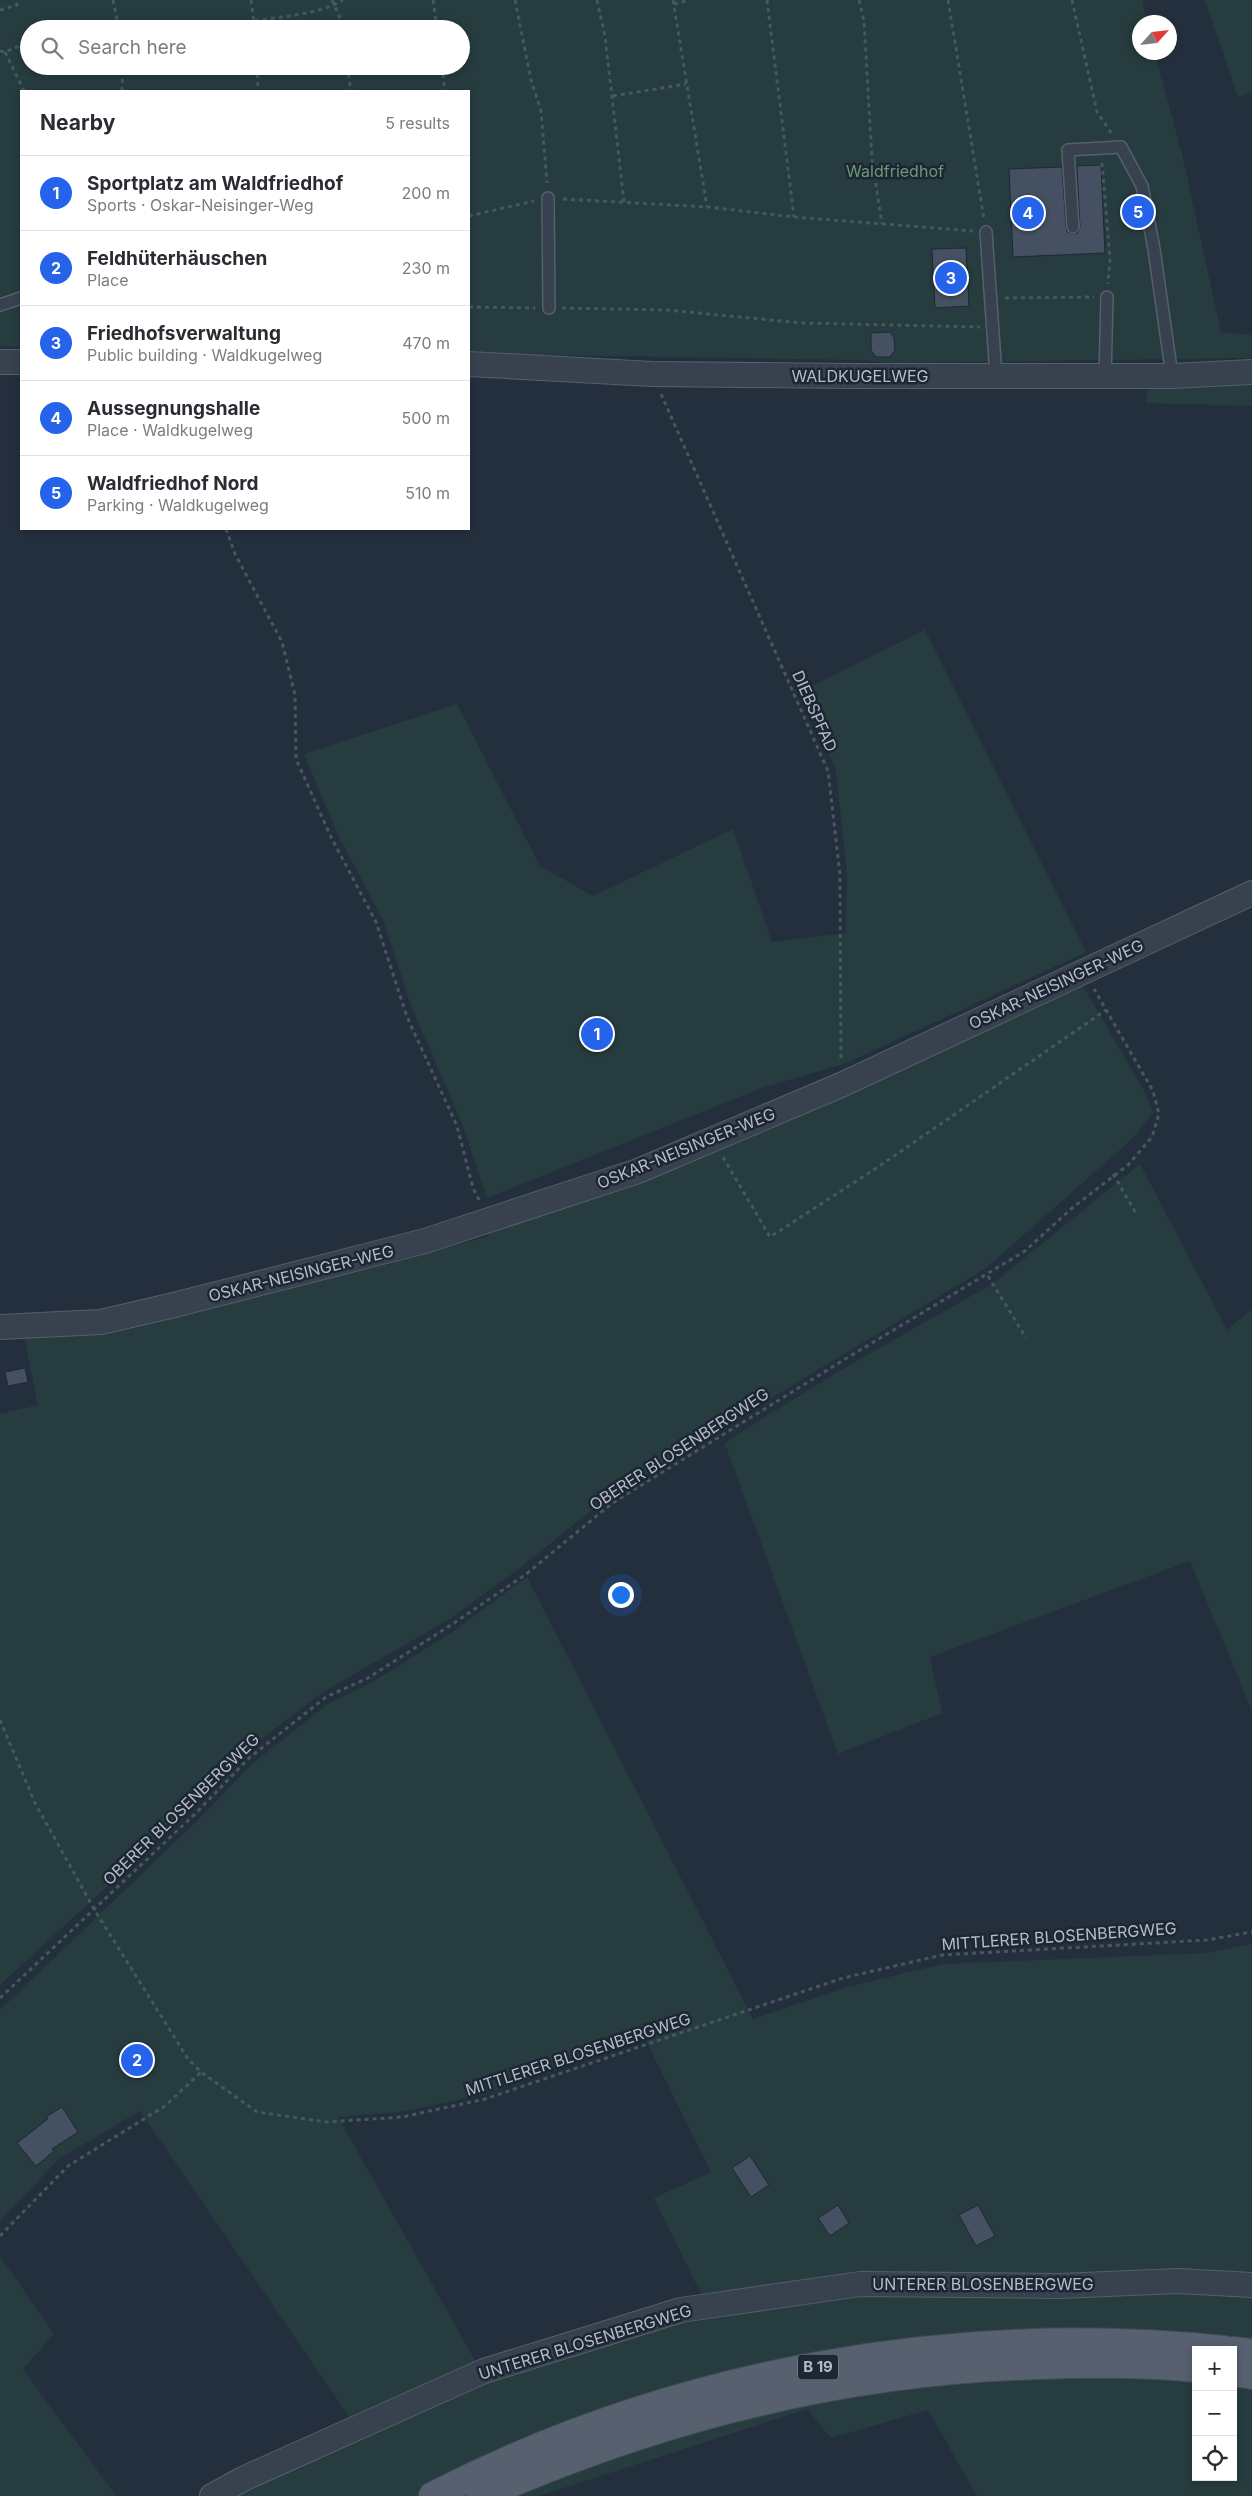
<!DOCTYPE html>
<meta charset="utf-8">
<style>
:root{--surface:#fff;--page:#f2f2f3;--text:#2b2b33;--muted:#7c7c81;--line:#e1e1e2;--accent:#2563eb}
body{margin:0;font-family:Inter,sans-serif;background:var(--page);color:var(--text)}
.controls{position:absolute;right:15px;bottom:15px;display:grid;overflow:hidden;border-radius:0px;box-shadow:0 2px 8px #0003}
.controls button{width:45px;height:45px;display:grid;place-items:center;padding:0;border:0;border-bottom:1px solid var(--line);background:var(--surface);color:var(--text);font:25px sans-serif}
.compass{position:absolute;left:1132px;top:15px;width:45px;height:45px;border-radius:50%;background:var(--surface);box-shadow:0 2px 8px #0003;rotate:63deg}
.you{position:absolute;left:620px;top:1594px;width:18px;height:18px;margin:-12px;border:4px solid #fff;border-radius:50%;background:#1a73e8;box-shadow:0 0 0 8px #1a73e833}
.badge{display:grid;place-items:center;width:32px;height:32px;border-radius:50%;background:var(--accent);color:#fff;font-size:16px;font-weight:700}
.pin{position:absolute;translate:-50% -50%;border:2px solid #fff;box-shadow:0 1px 5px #0006}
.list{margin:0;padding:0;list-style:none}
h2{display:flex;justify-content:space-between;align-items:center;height:65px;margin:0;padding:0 20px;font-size:21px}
h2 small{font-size:16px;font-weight:400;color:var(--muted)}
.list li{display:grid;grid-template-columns:32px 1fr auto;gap:15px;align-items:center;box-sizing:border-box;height:75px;padding:0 20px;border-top:1px solid var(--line)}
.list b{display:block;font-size:19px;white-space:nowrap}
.list p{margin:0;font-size:16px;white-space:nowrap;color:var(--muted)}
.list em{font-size:16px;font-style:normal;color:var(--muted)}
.icon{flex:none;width:28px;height:28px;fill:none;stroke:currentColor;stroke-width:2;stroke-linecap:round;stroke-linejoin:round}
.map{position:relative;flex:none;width:1252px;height:2496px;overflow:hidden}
.search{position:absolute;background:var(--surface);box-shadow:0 2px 8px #0003;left:20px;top:20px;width:450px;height:55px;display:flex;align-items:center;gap:12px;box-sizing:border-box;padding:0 18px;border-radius:28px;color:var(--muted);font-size:19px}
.panel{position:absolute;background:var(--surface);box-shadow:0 2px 8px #0003;left:20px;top:90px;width:450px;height:440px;border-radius:0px}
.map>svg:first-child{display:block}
</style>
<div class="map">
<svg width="1252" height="2496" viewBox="0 0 1252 2496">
<rect width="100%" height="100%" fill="#242f3e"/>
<path fill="#263c3f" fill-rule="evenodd" d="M0,0h1142l5,22h-7v30l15,1 28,105 38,174 31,3v23l-357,5 -35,-3 -391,-6v-263h-448v256l-21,-1zM29,29h432v37h-432z
M1205,0h47v92l-14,5z
M1252,380v26l-106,-3 3,-20z
M925,630l161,322 -239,111 -88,26 -272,109 -24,-72 -51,-118 -29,-88 -45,-85 -34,-81 153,-50 83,162 53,30 140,-67 39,113 74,-9 1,-58 -11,-105 -34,-79z
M1081,983l64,109 8,21 -23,28 -144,127 -381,231 -85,69 -72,52 -125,72 -77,59 -53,56 -193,178v-571l38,-9 -14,-70 132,-14 233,-57 100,-28 -6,-8z
M1140,1164l87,166 25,-21v402l-62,-150 -260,96 12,56 -104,41 -113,-310 22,-16 101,-62 146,-83z
M527,1577l226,442 95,-32 95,-23 264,-11 45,-9v331l-245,-2 -149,4 -157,17 -47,-96 57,-26 -66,-133 -164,56 -81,17 -62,5 139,247 -127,54 -210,-307 -80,47 -60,63v-211l200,-192 52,-54 77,-61 42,-20 83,-52z
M0,2256l54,78 -31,35 93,127h-116z
M870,2286l382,2v208h-275l-49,-86 -97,28 -24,-29 -268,87h-306l260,-121 200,-63zM1196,2350h37v127h-37z"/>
<path fill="#455162" stroke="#1f2835" d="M1101,165l4,88 -92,4 -4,-88 53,-2 4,60 1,5 6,2 5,-1 2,-6 -3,-61z
M966,248l3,58 -34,2 -3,-59z
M890,332l4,6 1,12 -5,7h-14l-5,-7v-17z
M25,1368l3,14 -20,4 -3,-14z
M140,2044l13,22 -19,11 -12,-22z
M62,2107l16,25 -26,17 2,2 -18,15 -19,-23 31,-24 -2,-2z
M750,2156l19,29 -18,12 -19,-29z
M838,2205l11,18 -19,13 -12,-18z
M978,2205l17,31 -19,10 -17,-31z"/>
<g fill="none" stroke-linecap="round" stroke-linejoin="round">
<g stroke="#565f6c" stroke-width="14">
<path id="lane" d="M548,198l1,110
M1073,227l-5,-77 53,-3 21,39 12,63 18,127
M986,232l10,144
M0,305l21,-7
M1105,376l2,-79"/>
</g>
<g stroke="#565f6c" stroke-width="26">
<path id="street" d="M0,362h21
M469,364l183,10 199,2h321l80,-4
M0,1327l101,-5 73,-17 251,-64 213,-70 203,-86 411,-192
M212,2496l33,-18 239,-107 197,-61 179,-26 200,2 118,-5 74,4"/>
</g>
<g stroke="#414a57" stroke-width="30">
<path id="primary" d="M1233,2351l19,2
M1233,2372l19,3
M433,2496c241,-124 522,-174 791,-146
M481,2496c178,-79 365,-126 560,-131 52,-2 103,-2 155,3"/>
</g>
<path stroke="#44595c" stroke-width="3" stroke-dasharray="4 4" stroke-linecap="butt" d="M113,0l6,29
M251,0l4,29
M332,0l9,20 1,9
M433,0l4,29
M515,0l16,80 10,31 6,72
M597,0l8,36 19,166
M673,0l34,207
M767,0l27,217
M859,0l5,21 8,138 10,65
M948,0l36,219
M1072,0l25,112 15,22
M674,4l16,-4
M0,10l17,-5 -2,-5
M255,21c28,-5 63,-6 88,-21
M0,51l5,1 24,-10
M5,52l19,39
M40,66h4
M257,66l1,25
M347,66l4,25
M442,66l3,25
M122,91l1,-25
M613,96l73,-12
M1102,163l8,96 -2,25
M563,199l145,8 86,10 179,14
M469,216l65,-15
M1005,298l89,-1
M469,307l66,1
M562,308l105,2 135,13 178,4
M661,394l167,377 12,104 1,187
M226,529l9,25 47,88 13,53 1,64 35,78 45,85 31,95 50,109 16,62 7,14
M723,1157l47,80 108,-70 228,-157
M1113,1174l24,41
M988,1276l38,62
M0,1720l35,83 59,106 94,150 13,13 56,40 70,10 75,-5 83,-18 358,-121 99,-23 265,-15 45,-8
M0,1998l196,-185 53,-55 77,-61 42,-19 83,-53 74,-50 86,-71 231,-143 183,-110 47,-43 56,-43 24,-28 7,-23 -6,-23 -59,-102
M0,2236l68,-70 97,-60 36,-34"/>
<use href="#lane" stroke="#38414e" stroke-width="11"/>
<use href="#street" stroke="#38414e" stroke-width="24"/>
<use href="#primary" stroke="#56606e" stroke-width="28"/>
</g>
<g text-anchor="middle" stroke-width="5" stroke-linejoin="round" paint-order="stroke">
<rect fill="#1d2633" stroke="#878f9c" stroke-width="1" x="798" y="2354.5" width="40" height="25" rx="4"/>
<g font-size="15" font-weight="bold" fill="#b4bcc9">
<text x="818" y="2372">B 19</text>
</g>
<g font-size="16" fill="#6b9a76" stroke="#1d2633">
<text x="895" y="177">Waldfriedhof</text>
</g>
<g font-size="16" fill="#b4bcc9" stroke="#1d2633">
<text x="860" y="382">WALDKUGELWEG</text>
<text transform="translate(815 711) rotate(66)" y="6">DIEBSPFAD</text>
<text transform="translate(1056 984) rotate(-25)" y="6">OSKAR-NEISINGER-WEG</text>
<text transform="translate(686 1148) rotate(-22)" y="6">OSKAR-NEISINGER-WEG</text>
<text transform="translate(301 1273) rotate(-14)" y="6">OSKAR-NEISINGER-WEG</text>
<text transform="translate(679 1449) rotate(-33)" y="6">OBERER BLOSENBERGWEG</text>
<text transform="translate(181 1809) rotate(-44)" y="6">OBERER BLOSENBERGWEG</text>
<text transform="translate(1059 1936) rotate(-4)" y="6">MITTLERER BLOSENBERGWEG</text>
<text transform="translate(578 2054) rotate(-18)" y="6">MITTLERER BLOSENBERGWEG</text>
<text x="983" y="2290">UNTERER BLOSENBERGWEG</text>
<text transform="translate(585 2342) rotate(-17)" y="6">UNTERER BLOSENBERGWEG</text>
</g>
</g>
</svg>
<div class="controls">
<button>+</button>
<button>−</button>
<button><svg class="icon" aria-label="locate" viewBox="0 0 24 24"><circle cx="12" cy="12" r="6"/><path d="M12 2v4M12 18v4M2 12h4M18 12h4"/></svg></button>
</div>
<svg class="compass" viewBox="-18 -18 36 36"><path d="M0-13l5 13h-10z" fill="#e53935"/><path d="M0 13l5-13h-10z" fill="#7c7c81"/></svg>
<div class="you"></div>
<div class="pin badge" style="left:597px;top:1034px">1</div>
<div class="pin badge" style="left:137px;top:2060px">2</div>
<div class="pin badge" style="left:951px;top:278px">3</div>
<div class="pin badge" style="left:1028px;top:213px">4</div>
<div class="pin badge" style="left:1138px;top:212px">5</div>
<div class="search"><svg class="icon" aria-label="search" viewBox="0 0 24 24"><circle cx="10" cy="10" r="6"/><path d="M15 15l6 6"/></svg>Search here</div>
<section class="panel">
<h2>Nearby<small>5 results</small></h2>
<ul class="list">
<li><span class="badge">1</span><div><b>Sportplatz am Waldfriedhof</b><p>Sports · Oskar-Neisinger-Weg</p></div><em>200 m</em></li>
<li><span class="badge">2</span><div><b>Feldhüterhäuschen</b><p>Place</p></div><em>230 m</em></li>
<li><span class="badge">3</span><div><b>Friedhofsverwaltung</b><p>Public building · Waldkugelweg</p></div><em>470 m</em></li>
<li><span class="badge">4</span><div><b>Aussegnungshalle</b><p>Place · Waldkugelweg</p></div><em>500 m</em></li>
<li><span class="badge">5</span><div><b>Waldfriedhof Nord</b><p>Parking · Waldkugelweg</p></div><em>510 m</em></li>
</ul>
</section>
</div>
